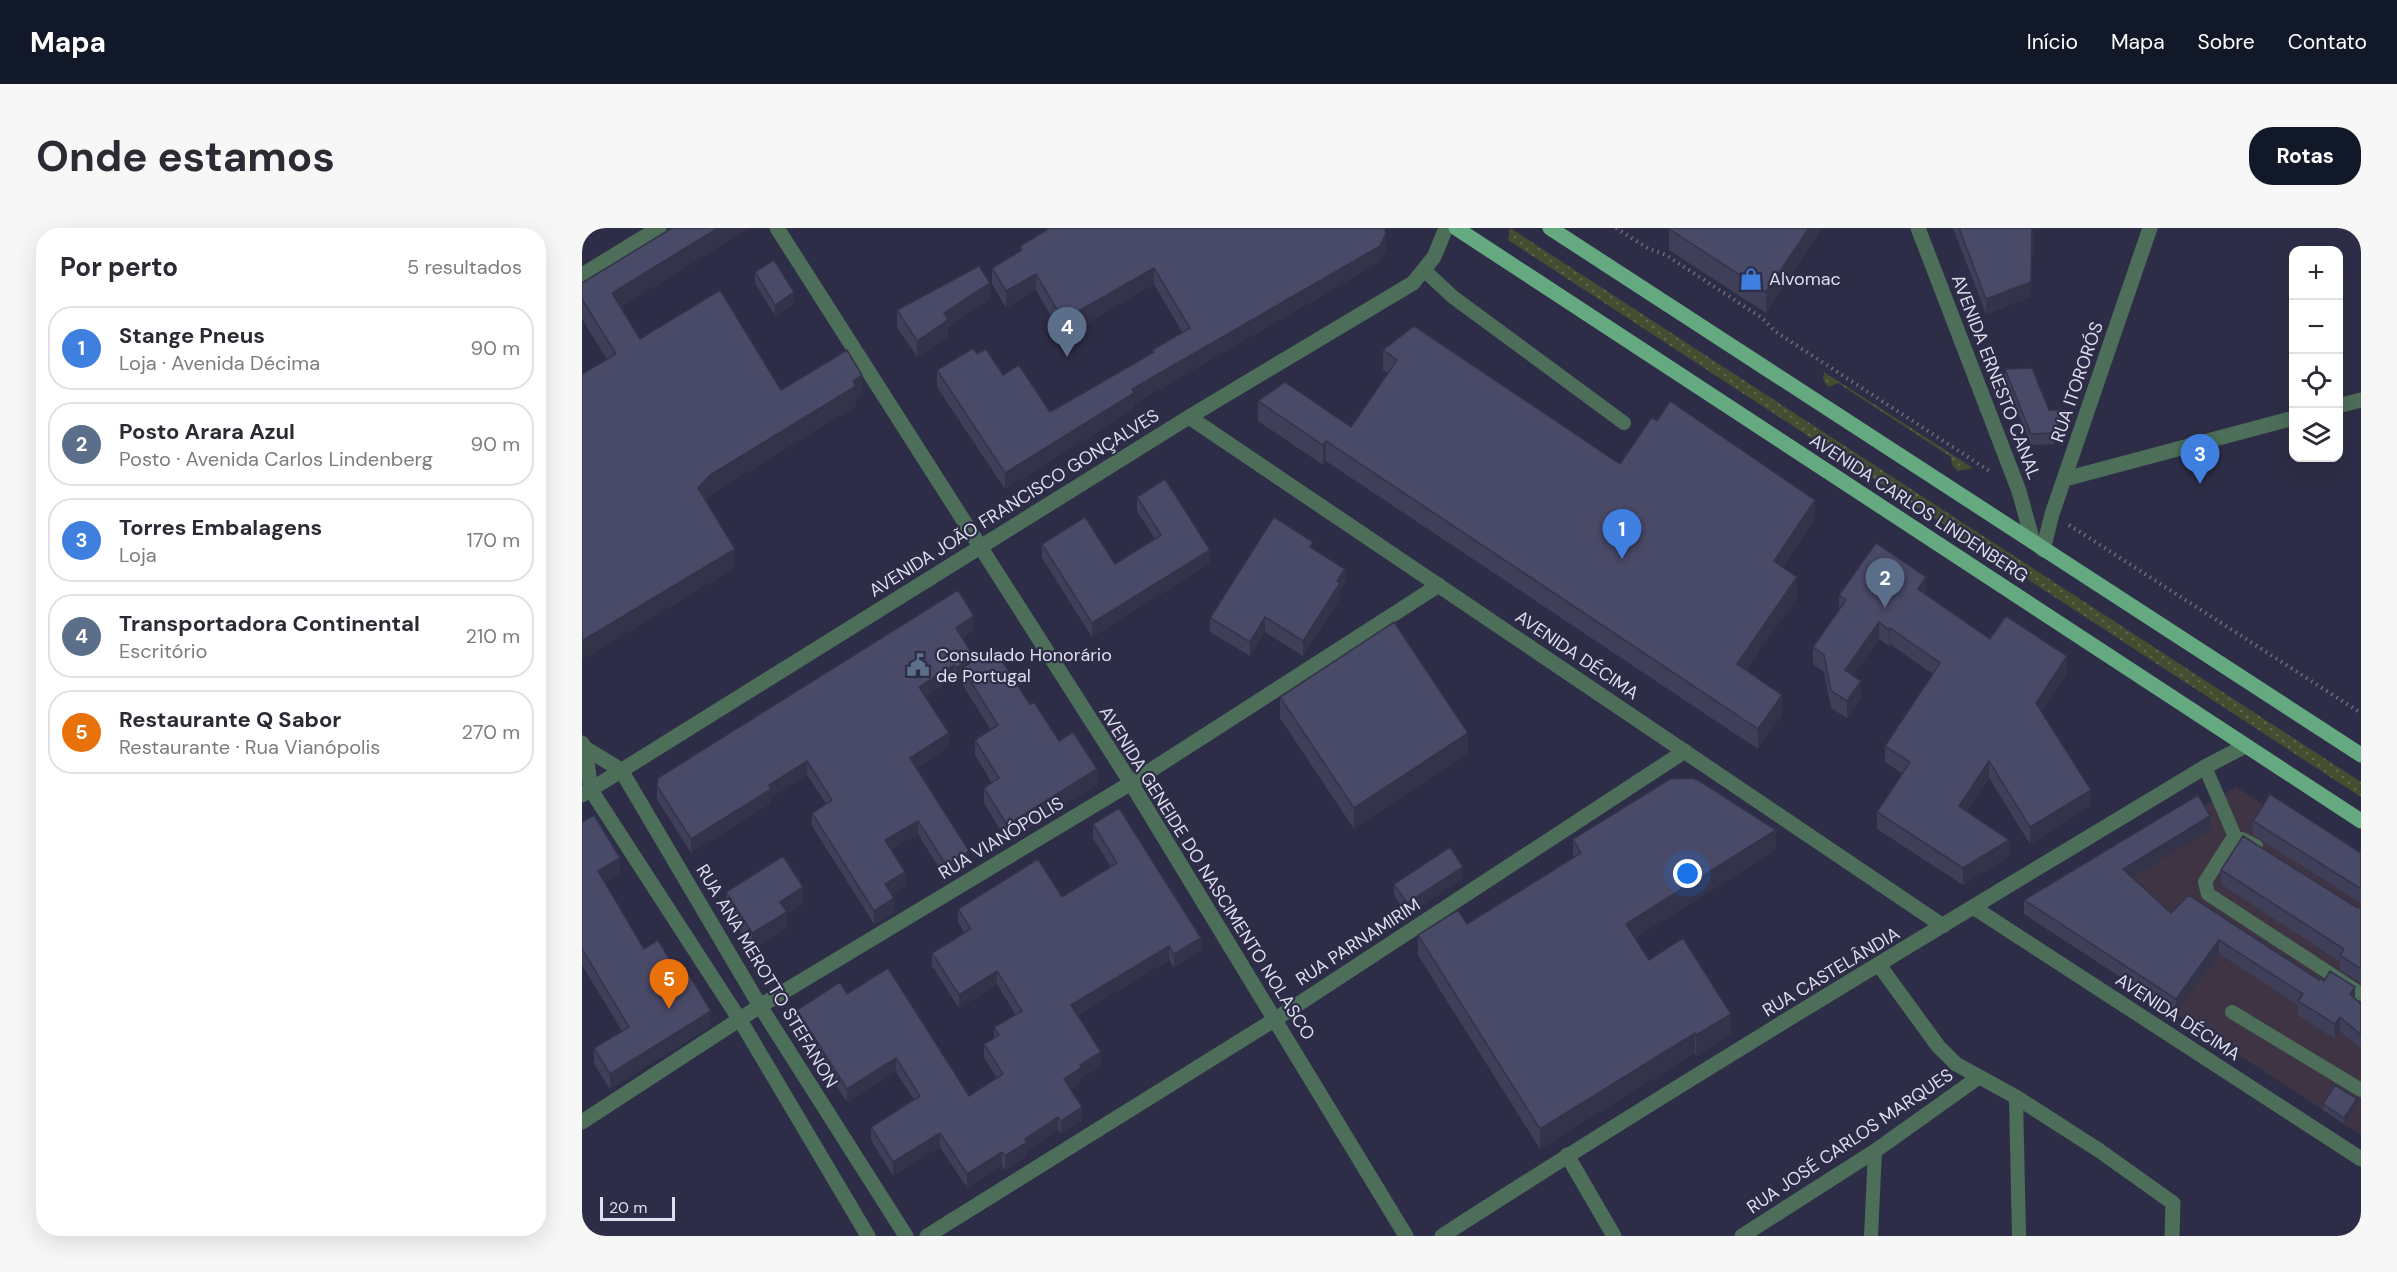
<!DOCTYPE html>
<html lang="pt">
<meta charset="utf-8">
<style>
:root{--surface:#fff;--page:#f7f7f7;--text:#2b2b33;--muted:#7c7c81;--line:#e1e1e2;--accent:#111827}
body{margin:0;font-family:"DM Sans",sans-serif;background:var(--page);color:var(--text)}
.controls{position:absolute;right:18px;top:18px;display:grid;overflow:hidden;border-radius:12px;box-shadow:0 6px 24px #0002}
.controls button{width:54px;height:54px;display:grid;place-items:center;padding:0;border:0;border-bottom:2px solid var(--line);background:var(--surface);color:var(--text);font:30px sans-serif}
.scale{position:absolute;left:18px;bottom:15px;width:75px;box-sizing:border-box;padding-left:6px;border:3px solid #dedeef;border-top:0;font-size:16px;line-height:21px;white-space:nowrap;color:#dedeef;-webkit-text-stroke:4px #2e2d47;paint-order:stroke}
.you{position:absolute;left:1106px;top:646px;width:21px;height:21px;margin:-15px;border:4px solid #fff;border-radius:50%;background:#1a73e8;box-shadow:0 0 0 9px #1a73e833}
.badge{display:grid;place-items:center;width:39px;height:39px;border-radius:50%;background:var(--accent);color:#fff;font-size:20px;font-weight:700}
.pin{position:absolute;translate:-50% -50px;filter:drop-shadow(0 2px 3px #0008)}
.pin::after{content:'';position:absolute;top:32px;width:21px;height:18px;background:inherit;clip-path:polygon(0 0,100% 0,50% 100%)}
.list{margin:0;padding:0;list-style:none}
h2{display:flex;justify-content:space-between;align-items:center;height:78px;margin:0;padding:0 24px;font-size:26px}
h2 small{font-size:20px;font-weight:400;color:var(--muted)}
.list li{display:grid;grid-template-columns:39px 1fr auto;gap:18px;align-items:center;box-sizing:border-box;height:84px;margin:0 12px 12px;padding:0 12px;border:2px solid var(--line);border-radius:24px}
.list b{display:block;font-size:22px;white-space:nowrap}
.list p{margin:0;font-size:20px;white-space:nowrap;color:var(--muted)}
.list em{font-size:20px;font-style:normal;color:var(--muted)}
.icon{flex:none;width:33px;height:33px;fill:none;stroke:currentColor;stroke-width:2;stroke-linecap:round;stroke-linejoin:round}
.map{position:relative;flex:none;width:1779px;height:1008px;overflow:hidden;border-radius:24px}
header{display:flex;align-items:center;gap:36px;box-sizing:border-box;height:84px;padding:0 30px;background:var(--accent);color:#fff}
header strong{font-size:28px}
nav{display:flex;gap:33px;margin-inline-start:auto;font-size:21px}
.intro{display:flex;align-items:center;justify-content:space-between;box-sizing:border-box;height:144px;padding:0 36px}
h1{margin:0;font-size:42px}
.button{padding:15px 27px;border-radius:24px;background:var(--accent);color:#fff;font-size:21px;font-weight:700}
main{display:flex;gap:36px;padding:0 36px}
aside{flex:1;background:var(--surface);border-radius:24px;box-shadow:0 6px 24px #0002}
.map>svg:first-child{display:block}
</style>
<header>
<strong>Mapa</strong>
<nav><a>Início</a><a>Mapa</a><a>Sobre</a><a>Contato</a></nav>
</header>
<div class="intro"><h1>Onde estamos</h1><a class="button">Rotas</a></div>
<main>
<aside>
<h2>Por perto<small>5 resultados</small></h2>
<ul class="list">
<li><span class="badge" style="background:#3f7fe0">1</span><div><b>Stange Pneus</b><p>Loja · Avenida Décima</p></div><em>90 m</em></li>
<li><span class="badge" style="background:#5c6f8a">2</span><div><b>Posto Arara Azul</b><p>Posto · Avenida Carlos Lindenberg</p></div><em>90 m</em></li>
<li><span class="badge" style="background:#3f7fe0">3</span><div><b>Torres Embalagens</b><p>Loja</p></div><em>170 m</em></li>
<li><span class="badge" style="background:#5c6f8a">4</span><div><b>Transportadora Continental</b><p>Escritório</p></div><em>210 m</em></li>
<li><span class="badge" style="background:#e8710a">5</span><div><b>Restaurante Q Sabor</b><p>Restaurante · Rua Vianópolis</p></div><em>270 m</em></li>
</ul>
</aside>
<div class="map">
<svg width="1779" height="1008" viewBox="0 0 1779 1008">
<defs>
<pattern id="garden-dots" width="8" height="8" patternUnits="userSpaceOnUse" patternTransform="scale(1.5)"><rect width="8" height="8" fill="#444d30"/><path d="M2 2h.1M6 6h.1" fill="none" stroke="#5f664e" stroke-width="1.8" stroke-linecap="round"/></pattern>
</defs>
<rect width="100%" height="100%" fill="#2e2d47"/>
<path fill="#3e3444" d="M1654,559l125,80v268l-331,-217v-8z"/>
<path fill="url(#garden-dots)" d="M928,0l851,554v15l-853,-557z
M1242,144l149,96 -15,3 -6,-6 -1,-8 -113,-74 -10,4 -5,-8z"/>
<g fill="none" stroke-linecap="round" stroke-linejoin="round">
<path stroke="#6d6c83" stroke-width="4" stroke-dasharray="1.5 4.5" stroke-linecap="butt" d="M1034,0l33,21 17,6 96,63 14,14 215,140
M1487,297l292,188"/>
<path stroke="#4d6e59" stroke-width="14" d="M843,43l28,26 171,126
M1623,539l31,72
M1674,618l-14,-7 -11,2 -26,41 3,12 153,100
M1650,784l129,78
M1434,869l3,139
M1289,1008l4,-85"/>
<path stroke="#4d6e59" stroke-width="15" d="M195,0l354,555 275,453
M0,47l77,-47
M1756,178l23,-6
M607,189l754,509
M1483,251l229,-61
M1461,322l9,-36 98,-286
M1391,679l388,252
M1297,737l59,81 18,18 60,33 84,54 73,52 -1,33
M0,894l178,-116 371,-223 308,-198
M985,927l47,81
M345,1008l347,-216 411,-269
M860,1008c251,-162 508,-315 763,-469l40,-21
M1160,1008l133,-85 104,-74"/>
<path stroke="#4d6e59" stroke-width="15" d="M1336,0l101,263 14,51
M0,515l3,5 6,42 149,230 128,216
M3,520l36,22 139,236 146,230
M0,567l607,-378 224,-134 21,-26 12,-29"/>
<path stroke="#64a97f" stroke-width="15" d="M874,0l905,593
M968,0l811,527"/>
</g>
<path fill="#3f3f59" d="M166,0v1l-127,78 19,32 141,51 81,4 -6,4v8l-146,89 -5,5 30,68 -153,-249v-36z
M1241,0l-57,85 -97,-63v-21z
M1371,0h80l-2,69 -45,17z
M438,18l366,3 -6,13 -246,142v5l-129,80 -68,-102v-17l40,-16 73,58 102,-59v-3l30,-18 -28,-48 -91,53 -27,-47 -30,18 -14,-24v-16l28,-17z
M173,44l39,32 -19,12 -20,-33z
M408,71l-42,28v9l-31,21 -20,-30v-17z
M801,122l237,114 195,56 -32,48 14,29 -51,74 36,44 -24,34 -432,-288 -3,4 -65,-44v-20l93,26 37,-54 -5,-3z
M1423,141l44,41 15,11 -10,23 -23,1 -26,-65z
M555,269l73,66 -118,74 -50,-79v-14l73,20 40,-25 -18,-28z
M731,321l32,34 -5,8v7l-37,58 -38,-24 -15,24 -40,-24v-14z
M1344,366l64,45 77,34 -26,38 50,95 -61,38 -41,-66 -23,33 43,45 -46,29 -86,-56v-17l26,-38 -18,-12v-16l48,-72 -43,-30 -1,2 -10,-7 -26,36 8,22 -14,21 -16,-10 -7,-36 -11,-8v-17l26,-37v-15z
M392,402l-12,8 12,23 56,44 29,36 38,43 -90,57 -23,-38v-15l8,-5 -17,-28v-15l16,-10 -29,-46v-6l-6,4 -2,-3 -29,18 24,49 -33,22 53,96 -23,15 -28,-45 -27,16 14,35 -14,9 3,18 -20,12 -62,-98v-13l14,-9 -19,-29 -36,22v6l-80,50 -34,-54v-13z
M698,469l188,57 -114,75 -74,-111z
M1671,593l108,32v50l-108,-68z
M0,594l38,51 -15,9 39,67 67,77 -101,63 -16,-25v-16l28,-17 -40,-66z
M511,596l108,127 -27,17 -5,-8 -92,55 24,51 -20,12v4l-11,7 12,32 -21,13 -3,-4 -31,21v5l-22,14 -3,-4 -35,22 -27,-41 -47,29 -22,-36v-13l43,-27 -18,-28 -49,30 -50,-78v-14l50,-16 122,102 28,-18 -13,-20v-14l10,-6v-11l22,-12 -19,-31 -38,24 -27,-42v-13l32,-21 -6,-10v-13l104,-12 49,-30 -18,-29z
M1628,602l-78,47 39,36 148,67 36,18 6,6v45l-21,-18 -5,8 -37,-24v-10l-79,-51 -43,59 -152,-99v-14z
M991,611l203,11 -141,88 14,22 82,74 -35,22 -1,-3 -155,96 -122,-194v-20l49,-11 106,-66z
M1639,642l140,38v75l-21,-13v-8l-119,-78z
M881,650l-56,37 -13,-20v-11z
M144,664l77,12 -16,10v14l-35,22 -26,-42z
M1741,876l34,1 -13,19 -21,-14z"/>
<path fill="#333349" d="M136,0h30v1l-136,84v-20z
M1227,0h14l-57,85v-21z
M1451,0l-2,69 -45,17v-15z
M804,5v16l-6,13 -246,142v5l-129,80v-16l127,-84z
M572,40v16l-91,53v-17z
M454,46v16l-30,18v-17z
M408,55v16l-42,28v9l-31,21v-16l27,-28z
M212,64v12l-19,12v-11z
M280,147v19l-6,4v8l-146,89 -12,12v-19l12,-13z
M1482,182v11l-10,23v-11z
M744,213v20l-3,4v-20z
M1233,272v20l-41,61v-20z
M153,321v19l-153,92v-19z
M628,322v13l-118,74v-14z
M763,341v14l-5,8v7l-37,58v-15z
M1215,349v20l-60,87v-20z
M1344,349v17l-8,-5z
M392,388v14l-18,11v-13z
M683,389v15l-15,24v-14z
M1297,394v17l-34,48v-17z
M1308,400v16l-1,2v-16z
M1485,428v17l-31,46v-16z
M392,429v13l-12,-2v10l-6,4v-14z
M372,437v14l-35,22v-14z
M1279,453v16l-14,21v-17z
M1200,467v20l-24,34v-20z
M367,505v13l-39,25v-13z
M886,505v21l-114,75v-21z
M225,533v14l-36,22v6l-80,50v-14l78,-54z
M1407,533v17l-30,45v-17z
M515,541v15l-90,57v-16z
M1509,562v16l-61,38v-17z
M1628,588v14l-87,53v-14z
M336,593v13l-33,20v-14z
M1194,602v20l-150,94v-20z
M1427,612v16l-46,29v-17z
M387,623v13l-23,15v-14z
M38,630v15l-22,13v-15z
M881,639v11l-56,37v-12z
M323,644v13l-20,13v-14z
M221,659v17l-16,10v14l-35,22v-17l28,-31z
M312,670v14l-20,12v-13z
M619,710v13l-27,17v-14z
M1637,712v14l-43,59v-14z
M587,718v14l-98,58v-13z
M415,743v13l-38,24v-13z
M1773,759v14l-5,-7z
M129,783v15l-101,63v-15z
M1149,786v20l-35,22v-21z
M1758,789v14l-5,8v-15z
M1113,805v20l-155,96v-20z
M519,824v14l-20,12v4l-17,11v-14l16,-14z
M314,830v14l-49,30v-13z
M1775,871v6l-13,19v-6z
M500,879v14l-21,13v-13z
M476,889v13l-31,21v5l-22,14v-14l20,-17z
M358,905v14l-47,29v-14z
M420,924v14l-35,22v-14z"/>
<path fill="#494968" stroke="#333349" stroke-width="1.5" d="M90,0h46l-106,65 28,46 80,-49 61,100 66,-40 15,25 -9,6 3,5 -146,89 -12,13 37,61 -153,92v-267l34,-20 -34,-55v-16z
M466,0h337l1,5 -6,13 -248,143 2,4 -129,80 -68,-103 36,-22 4,6 9,-5 17,26 16,-10 31,47 104,-60 -2,-2 38,-22 -36,-60 -91,52 -27,-46 -30,17 -14,-23 30,-18 -2,-4 27,-16z
M1088,0h139l-43,64 -97,-63z
M1377,0h73l-1,54 -45,17z
M192,32l20,32 -19,13 -20,-33z
M397,38l11,17 -46,30 4,7 -31,21 -20,-31z
M832,98l206,138 32,-47 5,4 13,-20 145,99 -41,61 23,16 -60,87 45,31 -24,34 -432,-288 -3,4 -65,-44 27,-19 66,45 46,-67 -14,-10z
M1450,140l17,42h15l-10,23 -23,1 -26,-65z
M583,251l45,71 -118,73 -50,-79 43,-27 30,47 46,-29 -24,-38z
M692,289l39,25 -3,5 35,22 -8,12 3,2 -37,58 -38,-24 -15,25 -40,-24z
M1294,315l50,34 -8,12 72,50 16,-23 61,40 -31,47 55,87 -61,37 -41,-66 -30,45 50,34 -46,28 -86,-56 33,-50 -25,-16 55,-83 -50,-35 -1,2 -10,-8 -34,48 16,11 -14,20 -16,-10 -7,-36 -11,-8 33,-47 -7,-5z
M376,362l16,26 -18,12 18,29 -18,11 -2,-3 -35,22 30,46 -39,25 59,93 -23,14 -28,-44 -33,19 20,32 -20,12 9,14 -20,13 -62,-98 20,-13 -25,-39 -38,24 2,4 -80,50 -34,-53 1,-8z
M812,394l74,111 -114,75 -74,-111z
M412,420l36,57 4,-3 25,39 14,-9 24,37 -90,56 -23,-37 15,-10 -24,-38 23,-15 -36,-57z
M1110,550l6,2 78,50 -150,94 23,36 34,-22 48,76 -35,21 -1,-2 -155,96 -122,-194 40,-25 9,14 114,-71 -8,-14 97,-60z
M1688,566l91,59v36l-108,-68z
M1616,567l12,21 -87,53 48,44 18,-18 130,85 1,-2 4,3 6,-10 25,16 -5,7 11,10v31l-21,-18 -5,7 -37,-23 5,-7 -84,-54 -43,59 -152,-99z
M537,580l82,130 -27,16 -5,-8 -98,59 30,47 -21,13 1,3 -17,11 18,28 -21,14 -3,-4 -33,22 2,3 -22,14 -3,-4 -35,22 -27,-41 -47,29 -22,-35 49,-31 -24,-38 -49,31 -50,-79 43,-28 7,12 41,-26 81,128 34,-22 -19,-30 15,-9 -5,-8 28,-16 -25,-40 -38,24 -27,-42 39,-24 -13,-20 80,-50 24,38 55,-34 -24,-39z
M12,587l26,43 -22,13 46,78 14,-9 24,40 7,-5 22,36 -101,63 -16,-26 35,-21 -47,-78v-127z
M1661,608l113,71 5,1v61l-21,-14 4,-6 -123,-79z
M868,619l13,20 -56,36 -13,-19z
M201,628l20,31 -23,15 7,10 -35,21 -26,-41z
M1753,857l22,14 -13,19 -21,-14z"/>
<defs>
<g id="shop-bare" transform="scale(1.8)"><path d="M-5-2.5h2.3a2.7 3.5 0 0 1 5.4 0H5L5.5 6h-11ZM-1.5-2.5h3a1.5 2.3 0 0 0-3 0Z" fill="#3f7fe0" stroke="#2e2d47" stroke-width="2.5" paint-order="stroke"/></g>
<g id="civic-bare" transform="scale(1.8)"><path d="M-.6-6.5H3V-4.5H.6V-3L4-1V1h2V6H-6V1h2V-1L-.6-3ZM-1.2 2.5V6h2.4V2.5Z" fill="#5c6f8a" stroke="#2e2d47" stroke-width="2.5" paint-order="stroke"/></g>
</defs>
<g fill-rule="evenodd">
<use href="#shop-bare" x="1169" y="51"/>
<use href="#civic-bare" x="336" y="437"/>
</g>
<g text-anchor="middle" stroke-width="4.5" stroke-linejoin="round" paint-order="stroke">
<g font-size="18" fill="#dedeef" stroke="#2e2d47" text-anchor="start">
<text x="1187" y="57">Alvomac</text>
<text x="354" y="433">Consulado Honorário<tspan x="354" dy="21">de Portugal</tspan></text>
</g>
<g font-size="18" fill="#dedeef" stroke="#2e2d47">
<text transform="translate(1414 149) rotate(69)" y="6">AVENIDA ERNESTO CANAL</text>
<text transform="translate(1495 154) rotate(-71)" y="6">RUA ITORORÓS</text>
<text transform="translate(432 275) rotate(-32)" y="6">AVENIDA JOÃO FRANCISCO GONÇALVES</text>
<text transform="translate(1337 280) rotate(33)" y="6">AVENIDA CARLOS LINDENBERG</text>
<text transform="translate(995 427) rotate(34)" y="6">AVENIDA DÉCIMA</text>
<text transform="translate(419 610) rotate(-31)" y="6">RUA VIANÓPOLIS</text>
<text transform="translate(625 645) rotate(58)" y="6">AVENIDA GENEIDE DO NASCIMENTO NOLASCO</text>
<text transform="translate(776 714) rotate(-33)" y="6">RUA PARNAMIRIM</text>
<text transform="translate(1249 744) rotate(-31)" y="6">RUA CASTELÂNDIA</text>
<text transform="translate(185 748) rotate(59)" y="6">RUA ANA MEROTTO STEFANON</text>
<text transform="translate(1596 789) rotate(33)" y="6">AVENIDA DÉCIMA</text>
<text transform="translate(1268 913) rotate(-34)" y="6">RUA JOSÉ CARLOS MARQUES</text>
</g>
</g>
</svg>
<div class="controls">
<button>+</button>
<button>−</button>
<button><svg class="icon" aria-label="locate" viewBox="0 0 24 24"><circle cx="12" cy="12" r="6"/><path d="M12 2v4M12 18v4M2 12h4M18 12h4"/></svg></button>
<button><svg class="icon" aria-label="layers" viewBox="0 0 24 24"><path d="M12 4l9 5-9 5-9-5zM3 14l9 5 9-5"/></svg></button>
</div>
<div class="scale">20 m</div>
<div class="you"></div>
<div class="pin badge" style="left:1040px;top:331px;background:#3f7fe0">1</div>
<div class="pin badge" style="left:1303px;top:380px;background:#5c6f8a">2</div>
<div class="pin badge" style="left:1618px;top:256px;background:#3f7fe0">3</div>
<div class="pin badge" style="left:485px;top:129px;background:#5c6f8a">4</div>
<div class="pin badge" style="left:87px;top:781px;background:#e8710a">5</div>
</div>
</main>
